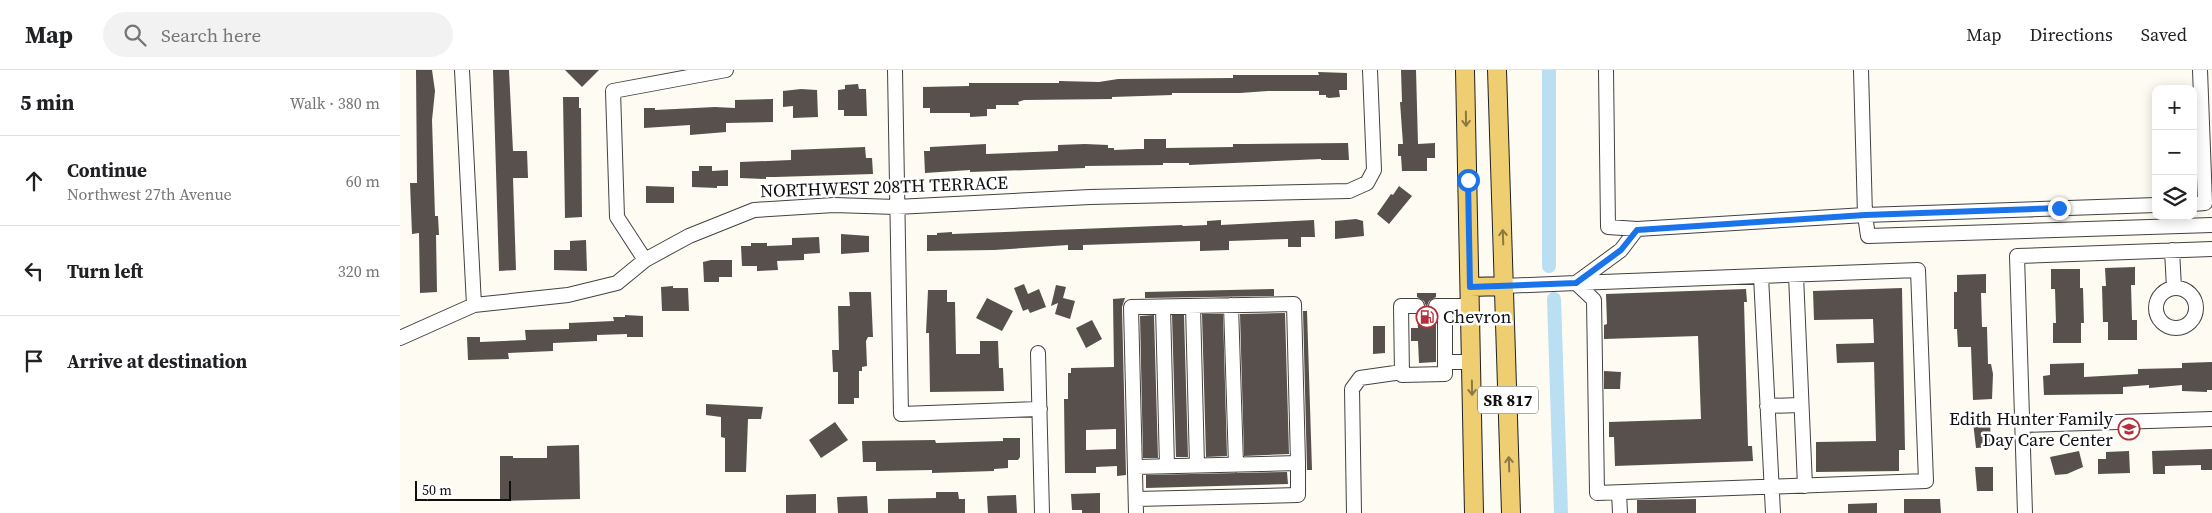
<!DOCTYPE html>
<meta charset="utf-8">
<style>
:root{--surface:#fff;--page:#f2f2f2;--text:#202124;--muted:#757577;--line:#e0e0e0}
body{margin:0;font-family:"Source Serif 4",serif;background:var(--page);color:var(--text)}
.controls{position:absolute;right:15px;top:15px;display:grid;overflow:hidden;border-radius:10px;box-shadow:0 2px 12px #0003}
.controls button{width:45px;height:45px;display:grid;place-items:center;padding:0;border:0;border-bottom:1px solid var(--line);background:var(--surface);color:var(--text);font:25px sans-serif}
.scale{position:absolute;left:15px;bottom:12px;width:96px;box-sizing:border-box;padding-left:5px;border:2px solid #0f0f0f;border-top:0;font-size:14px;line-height:18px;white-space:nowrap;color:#0f0f0f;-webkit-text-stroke:4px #fff;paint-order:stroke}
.stop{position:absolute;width:15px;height:15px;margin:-11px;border:4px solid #1a73e8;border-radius:50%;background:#fff}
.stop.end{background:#1a73e8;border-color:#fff;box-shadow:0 1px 5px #0008}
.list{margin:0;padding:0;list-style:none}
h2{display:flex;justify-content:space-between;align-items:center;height:65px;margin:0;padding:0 20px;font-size:21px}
h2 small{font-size:16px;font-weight:400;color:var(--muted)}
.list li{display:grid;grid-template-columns:32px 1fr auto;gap:15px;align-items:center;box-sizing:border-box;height:90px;padding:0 20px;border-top:1px solid var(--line)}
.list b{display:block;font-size:19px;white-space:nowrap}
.list p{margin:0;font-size:16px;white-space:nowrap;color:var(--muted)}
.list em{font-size:16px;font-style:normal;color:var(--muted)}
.icon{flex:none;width:28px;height:28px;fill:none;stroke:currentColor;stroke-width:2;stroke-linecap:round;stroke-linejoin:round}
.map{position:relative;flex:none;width:1812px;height:443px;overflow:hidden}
header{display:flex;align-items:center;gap:30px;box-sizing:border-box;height:70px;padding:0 25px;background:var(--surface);border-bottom:1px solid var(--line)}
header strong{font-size:24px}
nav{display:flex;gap:28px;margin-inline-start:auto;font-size:18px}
.search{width:350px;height:45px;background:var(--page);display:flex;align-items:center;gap:12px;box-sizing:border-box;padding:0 18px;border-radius:28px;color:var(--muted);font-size:19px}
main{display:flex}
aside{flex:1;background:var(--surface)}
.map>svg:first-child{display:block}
</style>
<header>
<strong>Map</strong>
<div class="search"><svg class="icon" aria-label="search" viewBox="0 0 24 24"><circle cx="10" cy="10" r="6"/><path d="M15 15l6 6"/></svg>Search here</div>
<nav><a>Map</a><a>Directions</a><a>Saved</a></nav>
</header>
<main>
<aside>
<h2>5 min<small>Walk · 380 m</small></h2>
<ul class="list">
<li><svg class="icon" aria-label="ahead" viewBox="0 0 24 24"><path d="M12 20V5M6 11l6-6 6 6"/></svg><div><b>Continue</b><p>Northwest 27th Avenue</p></div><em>60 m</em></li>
<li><svg class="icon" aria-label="left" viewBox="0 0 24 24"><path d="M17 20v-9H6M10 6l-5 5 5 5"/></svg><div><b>Turn left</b></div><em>320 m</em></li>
<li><svg class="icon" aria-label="arrive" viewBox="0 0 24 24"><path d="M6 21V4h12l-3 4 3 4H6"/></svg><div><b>Arrive at destination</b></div></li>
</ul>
</aside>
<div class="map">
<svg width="1812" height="443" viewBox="0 0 1812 443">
<rect width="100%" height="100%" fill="#fefbf2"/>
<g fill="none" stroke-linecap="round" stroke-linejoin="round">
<path stroke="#badef2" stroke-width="14" d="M1149,196v-196
M1154,229l7,214"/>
</g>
<path fill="#57504c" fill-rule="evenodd" d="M16,0h16l3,21 -3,29 3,96h3l1,19h-3l1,57 -17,1 -1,-60 -7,1 -2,-51h7z
M93,0h16l4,81h14l1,27h-15l3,92 -17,1z
M165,0h34l-17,17z
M1001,0h15l2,74 17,-1v15h-8v13h-25l-1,-15h-3v-12h5l-3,-42h2z
M918,2l29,1v17h-8l1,7 -11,1 -3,-1v-2h-7v-4h-51l-28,2h-68v2l-60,2v2l-88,1 -6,2 1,3h-23v4h-9v7l-17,1v-4h-40v-5h-7v-21l46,-1v-3h90v-2l40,1 19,-3 115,-1v-3h86z
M458,14l1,5h7l1,27h-23v-6h-6v-20l7,-1v-4z
M401,19l16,1 1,27 -25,1v-12l-10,1v-16z
M163,27h16v11h2l1,109 -17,1z
M373,29v23l-47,1v9l-36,3v-10l-46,3v-20h11v2l60,-3 20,1v-8z
M744,69h22v9l67,-1v-3h14l101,-1 1,17h-28v-1l-132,6v-2h-26v2l-78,1v2l-115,4v-2l-45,3 -1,-22h6v-4l56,-3v10l72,-3v-6l27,-1 23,1v3h6v2l23,-1h7z
M465,77l1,11h6l1,16 -98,3h-9v2l-26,-1v-16l51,-2v-10z
M299,96h13v5l16,-1v16h-11v2l-25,-1v-16h7z
M246,116l28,1v16h-28z
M999,116l13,10 -23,28 -12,-10 14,-20 2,1z
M956,149l7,2 1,15 -29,3v-18z
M821,150v5l93,-5 1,17h-14v10h-13v-8l-59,2v9l-29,1v-10l-117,4v5h-15v-5l-74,5 -67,1v-16h10v-2l15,-1v2l230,-9 1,1 24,-1v-4z
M441,164l28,2v16l-28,2z
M419,167l1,16 -16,1v6l-27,1 1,9 -21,1v-5h-15l-1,-20h10v-3h16v3l25,-1v-7z
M186,170l1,31 -33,-1v-20h16v-9z
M311,190h21v17h-13v5h-15l-1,-20z
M1735,197v18h-4l1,35h5v20h-29v-18h-5l-1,-36h4l-1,-18z
M1651,199h29v19h3l1,35h-3v20h-28v-20h3l-1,-34h-4z
M1586,204v19h-5l1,34h5l1,37h3l2,10 -1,25 -19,1 -2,-53h-13l-1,-18h-3v-37h3v-17z
M624,214l4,10 11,-5 7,18 -16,6 -2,-4 -5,2 -9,-23z
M656,215l10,2 -3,11 12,3 -5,18 -15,-5 3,-11 -7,3z
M273,216v2h15l1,23h-27l-1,-24z
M1502,218l3,162h-6v21l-83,1v-30l60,-1 -2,-79 -37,1 -1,-19 38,-1 -1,-24 -59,1 -1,-29z
M874,219v7l-129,2v-6z
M1346,219l1,13h-3l4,144h4l1,15 -138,5 -1,-29h-5v-15l92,-3 -3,-83 -94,3v-14l3,-1 -1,-30z
M528,220h19v12h8l1,52h24v-13h18l1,27h4l1,23 -74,1 -1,-59h-3z
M449,222h22l2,45h-5l-2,4 1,25 -5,1v4h-3v27h-5v6h-16v-32h-5l-1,-22h7l-1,-44h12z
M1017,223h19v4l-7,4 -2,5 4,7 5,2v47l-17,1 -1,-22h-7v-13h7l-1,-13 5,-2 4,-7 -2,-5 -7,-4z
M587,228l26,13 -11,20 -26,-13z
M725,228l-3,9 4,168 -9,1v-10l-21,1v6h-31l-1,-74h4v-26h3v-5l43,-1 -1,-68zM716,359v20l-30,1v-20z
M903,241h4l5,159h-5z
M885,243l4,141 -45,2 -4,-142z
M802,244h21l4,142 -21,1z
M225,245l18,1v21h-16v-3l-30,1v6l-44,2v8l-45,2 1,6 -41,1 -1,-23h13v5l46,-2 -1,-10 44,-1v-6l45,-2 -1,-4h12z
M754,245l4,143h-15l-3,-142z
M772,245h12l4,142h-12z
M692,250l10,19 -16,9 -10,-20z
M973,256h12v27l-12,1z
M1812,292v28h-5v2l-25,-1v-6l-33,3v-3l-26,2v7l-79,1 -1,-19 7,-1v-11l34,-1v14l54,-3v-5l44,-1v-5z
M1204,301l17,1 -1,17h-16z
M306,334l57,3 -2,12h-13l-2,53h-21v-34l-4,-1v-20l-15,-2z
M1590,351l1,26 -15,1 -3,-26z
M435,352l13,18 -27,18 -12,-18z
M603,368h17v19l-2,3h-10v8l-14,1v2l-62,2v-3l-56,1v-9h-13l-1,-21 73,-1 1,3 67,-2z
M179,375l1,54 -80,2v-45h13v2h34v-12z
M1812,379v21h-11v-5l-36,1v8h-12l-1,-23z
M1679,381l4,16 -16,7 -12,1 -5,-18z
M1729,381l1,22 -32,1v-15h8v-7z
M1575,397h18v24h-16z
M887,402l1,12 -142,4v-13z
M536,422h22l1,7h6v14h-77v-14l48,-1z
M700,423v20h-18v-3h-10l-1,-16z
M416,424v19h-30v-18z
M616,425l1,18h-29l-1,-17z
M467,426l1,17h-30l-1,-16z
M1296,429v14h-59v-13z
M1504,429h36l1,14h-37z
M1477,433v10h-29v-9z"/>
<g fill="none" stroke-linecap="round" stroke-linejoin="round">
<g stroke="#424242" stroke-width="16">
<path id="minor" d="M62,0l12,235
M495,0l6,344 139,-5
M1206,0l2,157 29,2 228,-14 291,-10
M1461,0l4,145 3,21 344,-11
M1793,134l12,-1 -5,-133
M1772,180l2,38
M245,190l-28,-43 -4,-126 113,-21
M1518,200l8,211 -329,12 -3,-193 -18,-17z
M1396,205l9,211
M1361,206l12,237
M1104,216l72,-3 45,-33 16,-21
M1756 238a20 20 0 1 1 40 0a20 20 0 1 1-40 0Z
M831,235l5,160
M793,236l4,159
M1017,236h-16l1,69 43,-1v-68
M1036,236h35
M763,237l4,159
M0,268l74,-33 94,-10 49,-12 28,-23 44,-24 65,-26 80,-5 62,2 194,-10 259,-6 18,-8 7,-13 -4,-100
M638,283l4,160
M1045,292h26
M1367,336l34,-1
M1622,355l190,-6
M735,397l163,-4 -4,-159 -163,3 5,206
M1219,423l1,20
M736,429l162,-4v-32
M954,443l-2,-124 8,-11 42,-6
M1625,443l-8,-257 195,-7"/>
</g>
<g stroke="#202020" stroke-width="20">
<path id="major" d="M1065,0l9,443
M1097,0l14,443
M1070,217l34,-1"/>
</g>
<use href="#minor" stroke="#fff" stroke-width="14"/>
<use href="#major" stroke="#efcd71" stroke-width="18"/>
</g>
<defs><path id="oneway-shaft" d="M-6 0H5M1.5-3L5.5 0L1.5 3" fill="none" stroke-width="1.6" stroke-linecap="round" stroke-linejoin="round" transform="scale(1.25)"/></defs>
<g stroke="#8a7845">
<use href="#oneway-shaft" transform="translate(1066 49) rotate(89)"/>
<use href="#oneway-shaft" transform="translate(1103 167) rotate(-92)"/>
<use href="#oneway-shaft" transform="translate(1072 318) rotate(89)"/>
<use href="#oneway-shaft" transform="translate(1109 394) rotate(-92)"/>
</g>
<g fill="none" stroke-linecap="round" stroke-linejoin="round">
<path stroke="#1a73e8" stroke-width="6" d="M1068,110l2,107 106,-4 45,-33 16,-20 228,-15 194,-7"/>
</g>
<defs>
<g id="fuel-ring" transform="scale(1.125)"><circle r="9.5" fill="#fff" stroke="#b5303a" stroke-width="1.5"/><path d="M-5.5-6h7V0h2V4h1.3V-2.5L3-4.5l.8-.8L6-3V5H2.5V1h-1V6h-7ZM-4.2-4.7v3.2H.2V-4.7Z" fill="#b5303a"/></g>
<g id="school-ring" transform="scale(1.125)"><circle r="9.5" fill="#fff" stroke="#b5303a" stroke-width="1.5"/><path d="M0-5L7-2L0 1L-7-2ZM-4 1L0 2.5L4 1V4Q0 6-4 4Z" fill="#b5303a"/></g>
</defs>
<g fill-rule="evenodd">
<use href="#fuel-ring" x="1027" y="247"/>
<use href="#school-ring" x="1729" y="359"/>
</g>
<g text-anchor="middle" stroke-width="5" stroke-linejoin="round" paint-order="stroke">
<rect fill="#fff" stroke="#575757" stroke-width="1" x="1078" y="316.5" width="60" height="27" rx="4"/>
<g font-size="16" font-weight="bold" fill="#0f0f0f">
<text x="1108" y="336">SR 817</text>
</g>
<g font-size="18" fill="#0f0f0f" stroke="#fff">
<text transform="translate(484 117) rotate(-2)" y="6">NORTHWEST 208TH TERRACE</text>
</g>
<g font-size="18" fill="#0f0f0f" stroke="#fff" text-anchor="start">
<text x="1043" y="253">Chevron</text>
<text x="1713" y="355" text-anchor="end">Edith Hunter Family<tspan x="1713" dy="21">Day Care Center</tspan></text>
</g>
</g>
</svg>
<div class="controls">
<button>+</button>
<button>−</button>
<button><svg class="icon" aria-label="layers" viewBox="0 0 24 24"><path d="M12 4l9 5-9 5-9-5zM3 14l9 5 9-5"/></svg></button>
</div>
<div class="scale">50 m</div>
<div class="stop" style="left:1068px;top:110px"></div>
<div class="stop end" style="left:1659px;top:138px"></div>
</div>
</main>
